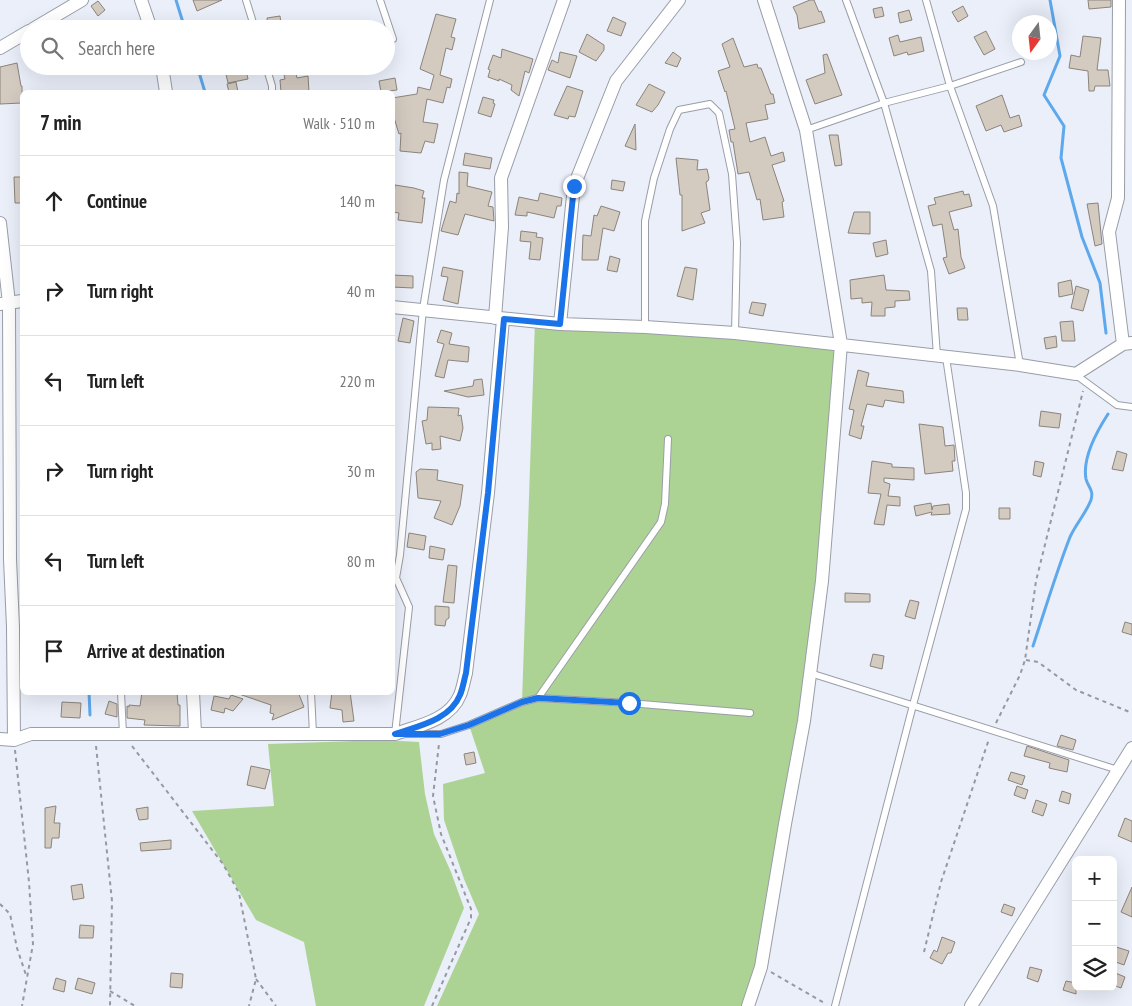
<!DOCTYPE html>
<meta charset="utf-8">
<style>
:root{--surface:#fff;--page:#f2f2f2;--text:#222;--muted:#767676;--line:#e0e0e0}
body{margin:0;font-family:"PT Sans Narrow",sans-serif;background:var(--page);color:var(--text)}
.controls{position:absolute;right:15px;bottom:15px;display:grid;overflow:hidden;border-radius:8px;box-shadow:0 5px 20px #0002}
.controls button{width:45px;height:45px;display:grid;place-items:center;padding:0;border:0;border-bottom:1px solid var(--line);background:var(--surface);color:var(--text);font:25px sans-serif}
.compass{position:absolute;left:1012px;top:15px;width:45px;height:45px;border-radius:50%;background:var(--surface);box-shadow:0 5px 20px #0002;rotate:195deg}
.stop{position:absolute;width:15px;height:15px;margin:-11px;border:4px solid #1a73e8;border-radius:50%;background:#fff}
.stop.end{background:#1a73e8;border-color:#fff;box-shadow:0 1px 5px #0008}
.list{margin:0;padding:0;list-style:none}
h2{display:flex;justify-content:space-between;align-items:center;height:65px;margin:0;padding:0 20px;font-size:21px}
h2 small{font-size:16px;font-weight:400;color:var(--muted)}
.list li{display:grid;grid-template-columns:32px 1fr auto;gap:15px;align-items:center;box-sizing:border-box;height:90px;padding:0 20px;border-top:1px solid var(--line)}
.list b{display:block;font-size:19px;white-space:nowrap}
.list em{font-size:16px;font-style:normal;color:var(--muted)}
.icon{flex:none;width:28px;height:28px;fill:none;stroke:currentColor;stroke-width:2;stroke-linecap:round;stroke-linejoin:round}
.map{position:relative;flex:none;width:1132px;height:1006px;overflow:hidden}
.search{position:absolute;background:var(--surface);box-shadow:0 5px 20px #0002;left:20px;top:20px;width:375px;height:55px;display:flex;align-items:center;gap:12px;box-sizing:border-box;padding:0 18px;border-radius:28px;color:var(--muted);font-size:19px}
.panel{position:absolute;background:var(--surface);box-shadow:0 5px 20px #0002;left:20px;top:90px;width:375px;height:605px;border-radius:8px}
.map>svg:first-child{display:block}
</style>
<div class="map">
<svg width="1132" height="1006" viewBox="0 0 1132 1006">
<rect width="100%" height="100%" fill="#eaeffa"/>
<path fill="#add394" d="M535,321l306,23 -19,237 -74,425h-311l42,-92 -15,-35 -20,-59 -1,-36 42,-11 -16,-48 53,-23z
M383,740l36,2 6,52 9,40 17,38 13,36 -40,98h-108l-12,-64 -48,-22 -64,-109 82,-5 -6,-62z"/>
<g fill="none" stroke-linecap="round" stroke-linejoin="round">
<path stroke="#5ea8ec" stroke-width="3" d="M176,0l9,29
M1050,0l10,56 -16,39 20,31 -3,32 21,79 18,46 6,50
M197,66l8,26
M1033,646c12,-36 23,-73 37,-109 6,-13 16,-24 21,-37 3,-10 -3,-13 -5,-21 -4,-22 11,-48 22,-65
M89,692l1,23"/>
</g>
<path fill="#d3cac0" stroke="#8c847b" d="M193,0h29l-25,11z
M810,0h4l5,12 2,-1 4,11 -26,7 -2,-14 -4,-8z
M1088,0h23v7l-22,2z
M98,1l7,9 -7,6 -7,-10z
M963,6l5,10 -10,6 -6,-10z
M882,7l2,9 -9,2 -2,-9z
M909,10l3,10 -12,3 -2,-10z
M436,14l20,5 -5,18 4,1 -3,12 -6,-2 -6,27 12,4 -2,9 -3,-1 -4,16 -16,-4 -4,23 15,2 -4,19 -9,-2 -4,12 -21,-2 1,-18 -2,1 -7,-23v-13l25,-4 1,-7 12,3 4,-15 -14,-6z
M280,16l2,13h-14l-1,-11z
M613,17l13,6 -5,13 -14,-5z
M986,31l9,18 -11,6 -10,-18z
M587,34l17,11v5l-8,11 -17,-9z
M898,35l2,7 21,-5 3,14 -16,4 -1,-3 -13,4 -5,-18z
M1083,36l18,2 -4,32h11l2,16h-15l-1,5h-5l-1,-20 -19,-3 2,-13 9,2z
M733,38l11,29 13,-3 1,4h3l10,26h2l2,9 -10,2 3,14 -22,4 4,19 15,-5 6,19 12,-4 2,9 -13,4 12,36 -2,1 2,15 -21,3 -3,-21 -3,1 -8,-28 -11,2 -5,-32h-2l-2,-12 6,-1 -9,-38 -1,1 -7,-21 12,-4 -8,-23z
M502,49l31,10 -4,14 -4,-2 -6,25 -8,-6 1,-5 -13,-6v2l-11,-4 2,-7 -2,-1 5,-14 8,3z
M560,52l17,4 -7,22 -22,-8 4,-10 6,3z
M673,52l8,6 -4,9 -12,-4z
M827,54l15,41 -27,9 -9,-24 19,-7 -2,-18z
M17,63l4,23h1v17l-22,1v-37z
M224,66h21l3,13 -20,4z
M282,66h12l3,12 11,-2 1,16h-28l-1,-12 5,-1z
M395,78l2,12 -16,2 -2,-11z
M236,82l2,10h-9l-2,-8z
M649,84l16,8 -7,13 -6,7 -16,-7z
M567,86l16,5 -8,26 -6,-1 -1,3 -14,-4z
M1002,95l8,23 9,-3 3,11 -18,6 -3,-7 -15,6 -10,-25z
M483,97l11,3 -1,3 2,1 -4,13 -13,-4z
M635,124l1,26 -11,-4z
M829,135h9l4,30 -7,1z
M465,153l27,5 -2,11 -27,-4z
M676,158l22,2 -1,10 10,-1 2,9 -1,3 -2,1 4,28 -9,3 4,10 -23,8v-36h-2z
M459,172l9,1 -1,13 25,6 -4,14 5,1 1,14 -29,-7 -7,21 -17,-4 9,-30 6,2 1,-10 2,1z
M14,177h8v26h-7z
M612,180l13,2 -2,9 -12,-2z
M395,185l19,3 10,3 -2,7h3l-3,25 -24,-3 1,-7 -7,-1v-18h2z
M963,191l1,4 5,-1 3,12 -23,6 5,18 4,-1 3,28 4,11 -16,6 -6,-16 4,-1 -5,-33 -9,2 -5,-20 8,-2 -2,-6z
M540,193l22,5 -1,8h-4l-3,12 -27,-6v4l-12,-1 4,-18 19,4z
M1098,203l4,41 -7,2 -8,-42z
M601,206l19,6 -6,19 -11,-3 -5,32h-16l1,-25 8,1 3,-21 3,1z
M854,212h16v22l-22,-1z
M521,231l16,2 -1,4 7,1 -3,22 -11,-1 2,-17 -11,-1z
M886,240l2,14 -12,3 -3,-14z
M610,256l10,3 -3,13 -10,-2z
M443,267l20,4 -5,33 -15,-4 5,-23 -7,-1z
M685,267l12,2 -4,31 -16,-4z
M392,275l21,1v12l-21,-1z
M884,275l2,15 23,1 1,9 -15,1v6l-10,1v8h-14l1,-14 -10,1v-5l-11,1 -1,-19z
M1071,280l2,14 -14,3 -1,-14z
M1076,286l13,4 -6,21 -12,-3z
M752,302l14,2 -3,12 -14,-3z
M957,308h10l1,12h-10z
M403,318l11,3 -4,22 -12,-2z
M1073,321l2,20h-13l-2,-19z
M441,330l11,3 -3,11 20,3v3l-1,12 -20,-2 -4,18 -9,-2 9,-32 -7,-2z
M1056,336l1,11 -11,2 -2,-11z
M858,370l11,3 -3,13 37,5 1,12 -19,-3 -2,7 -16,-3 -6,22h3l-3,13 -12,-4 5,-25 -5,-1z
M482,379l2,16 -16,2 -24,-6 29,-5 1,-6z
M428,407l31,1 -1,8 3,-1 2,13 -3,13 -20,-5 1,13 -9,1v-7l-6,1 -4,-23 5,-1z
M1041,411l20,3 -2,14 -20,-2z
M919,424l24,3 2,19 9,-1 1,16h-3l1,10 -28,3z
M1117,451l10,3 -4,17 -11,-2z
M872,461l20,3v3l22,1v12l-30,-2v4l6,2 -2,12 12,1v9l-13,-1 -3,20 -10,-1 7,-30 -13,-1z
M1035,461l9,2 -3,14 -8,-2z
M420,469l18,1 -1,10 26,5 -3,21 -8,19 -18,-7 7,-17 -23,-3 -2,-26z
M931,503l1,7 1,-4 16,-2 1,10 -19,1 1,-3 -16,4 -2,-10z
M999,508h11v11h-11z
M409,533l17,3 -2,14 -17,-3z
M430,546l15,3 -2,11 -14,-2z
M448,565l9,1 -3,37 -11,-1z
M845,593l25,1v8h-25z
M910,600l9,2 -4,17 -10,-3z
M435,606l14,1v11l-3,2 -1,6 -10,-1z
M1125,622l7,2v11l-10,-3z
M873,654l11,2 -2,13 -12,-3z
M142,692l23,2v-2h12l1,13h2v21l-36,-1 1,-5 -18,-2v-12l2,1v-2l11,1z
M239,692h59l6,15 -32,13 2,-6 -4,-1 1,-8 -32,-11z
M332,692h18l4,29 -11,1 -1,-12 -12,-2z
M231,695l12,4 -10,12 -8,-3 -1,5 -13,-3 3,-14 15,3z
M109,701l8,3v13l-12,-3z
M62,702l19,1 -1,15 -19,-1z
M1061,735l15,5 -3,10 -16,-4z
M1027,746l42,14 -2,12 -18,-4 1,-5 -26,-7z
M474,752l2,11 -10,2 -2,-11z
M251,766l19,4 -5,19 -18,-4z
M1011,772l14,4 -3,9 -14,-5z
M1017,786l11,4 -3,9 -11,-4z
M1062,791l9,3 -2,10 -10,-3z
M1036,800l11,4 -4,12 -11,-4z
M56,806l-2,17h6l-1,15h-7l-1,10h-6v-40z
M148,807v12l-9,1 -3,-11z
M1125,818l7,3v21l-14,-6z
M171,840v9l-30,2 -1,-8z
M82,884l2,14 -11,2 -2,-14z
M1132,887v30l-11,-5z
M1004,904l11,4 -3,8 -11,-4z
M80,925l14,1 -1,12h-14z
M942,937l13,5 -4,11h-3l-6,11 -12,-6 4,-8 3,2z
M1113,946l16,5 -5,14 -11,-4z
M1030,967l12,3 -4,12 -11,-4z
M1113,972l12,5 -4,11 -8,-3z
M171,973l12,1 -1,14 -12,-1z
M56,978l10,3 -2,11 -11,-3z
M78,978l17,5 -3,11 -17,-5z
M1066,981l10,2v11l-13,-4z"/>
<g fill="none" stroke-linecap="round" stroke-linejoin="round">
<g stroke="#999da8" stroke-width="8">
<path id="lane" d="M246,0l9,29
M380,0l13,39
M846,0l38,103 47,168 6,85
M926,0l24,86 43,120 27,159
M266,66l6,20v6
M806,130l78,-27 66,-17 71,-24
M645,327v-106l9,-43 16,-49 9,-19 31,-6 9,9 13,61 5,69 -2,90
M1076,375l41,30 15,2
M810,673l308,97
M121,692l2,42
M311,692l2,42
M538,698l123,-176 4,-18 3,-65
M395,734l14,-127 -13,-29 4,-23 23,-246 21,-129 46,-180
M407,734h34l28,-9 53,-23 16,-4 91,5 121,10
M835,1006l78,-301 53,-196v-16l-20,-136"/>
</g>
<g stroke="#999da8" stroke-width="14">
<path id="street" d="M141,0l10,29
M1119,0l-1,198 -9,34 14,112
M33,29l49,-29
M0,48l29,-17
M162,66l4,26
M0,223l9,80 1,256 3,68 1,113
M0,304l22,-3
M392,307l168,17 85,3 90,6 285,32 56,9 47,-30 9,-1
M495,318l7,-91 -1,-49 63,-178
M560,324l14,-138 42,-105 63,-81
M193,692l2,41
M0,739l14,1 17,-6h364c23,-8 55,-14 65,-39 3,-7 4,-15 6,-22l22,-180 15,-174
M748,1006l13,-39 24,-143 19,-103 18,-140 19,-237 -35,-214 -42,-130
M971,1006l161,-258"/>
</g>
<path stroke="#9599a1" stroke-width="2" stroke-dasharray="4 4" stroke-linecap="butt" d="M1026,660l12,2 38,28 56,23
M996,723l24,-48 5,-15 11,-79 47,-190
M96,746l16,155 -2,105
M132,746l91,118 16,29 17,86 -7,27
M15,750l14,132 4,62 -11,62
M0,904l10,10 7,34 9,27
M924,952l17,-70 48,-143
M771,972l55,32
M256,979l20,27
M110,991l25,15
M432,1006l39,-88v-9l-30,-75 -8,-38 6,-52"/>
<use href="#lane" stroke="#fff" stroke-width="6"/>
<use href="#street" stroke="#fff" stroke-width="12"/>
</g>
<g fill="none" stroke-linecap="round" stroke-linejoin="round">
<path stroke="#1a73e8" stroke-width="6" d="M574,186l-14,138 -56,-5 -16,174 -22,180c-2,7 -3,15 -6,22 -10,25 -42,31 -65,39h45l29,-9 53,-23 16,-4 91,5"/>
</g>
</svg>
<div class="controls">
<button>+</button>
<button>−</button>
<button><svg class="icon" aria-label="layers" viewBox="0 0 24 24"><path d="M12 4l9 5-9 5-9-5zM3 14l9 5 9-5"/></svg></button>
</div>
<svg class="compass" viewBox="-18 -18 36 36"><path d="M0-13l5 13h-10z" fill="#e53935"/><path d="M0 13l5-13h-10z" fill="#767676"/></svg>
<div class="stop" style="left:629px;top:703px"></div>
<div class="stop end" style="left:574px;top:186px"></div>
<div class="search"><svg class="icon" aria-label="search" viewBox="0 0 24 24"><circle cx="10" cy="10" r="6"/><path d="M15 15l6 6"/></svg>Search here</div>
<section class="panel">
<h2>7 min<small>Walk · 510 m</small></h2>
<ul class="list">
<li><svg class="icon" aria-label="ahead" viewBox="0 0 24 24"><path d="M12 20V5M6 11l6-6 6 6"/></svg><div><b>Continue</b></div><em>140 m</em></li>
<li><svg class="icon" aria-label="right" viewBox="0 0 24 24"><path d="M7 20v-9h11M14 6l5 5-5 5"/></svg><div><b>Turn right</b></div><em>40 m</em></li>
<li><svg class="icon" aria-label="left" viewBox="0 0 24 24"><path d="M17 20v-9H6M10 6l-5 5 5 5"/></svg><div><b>Turn left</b></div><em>220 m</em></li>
<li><svg class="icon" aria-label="right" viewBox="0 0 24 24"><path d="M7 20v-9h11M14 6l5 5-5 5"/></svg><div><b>Turn right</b></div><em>30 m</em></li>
<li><svg class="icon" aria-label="left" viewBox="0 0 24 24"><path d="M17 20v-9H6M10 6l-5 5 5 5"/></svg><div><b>Turn left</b></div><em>80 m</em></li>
<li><svg class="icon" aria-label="arrive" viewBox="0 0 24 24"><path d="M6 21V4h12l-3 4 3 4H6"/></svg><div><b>Arrive at destination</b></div></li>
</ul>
</section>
</div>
